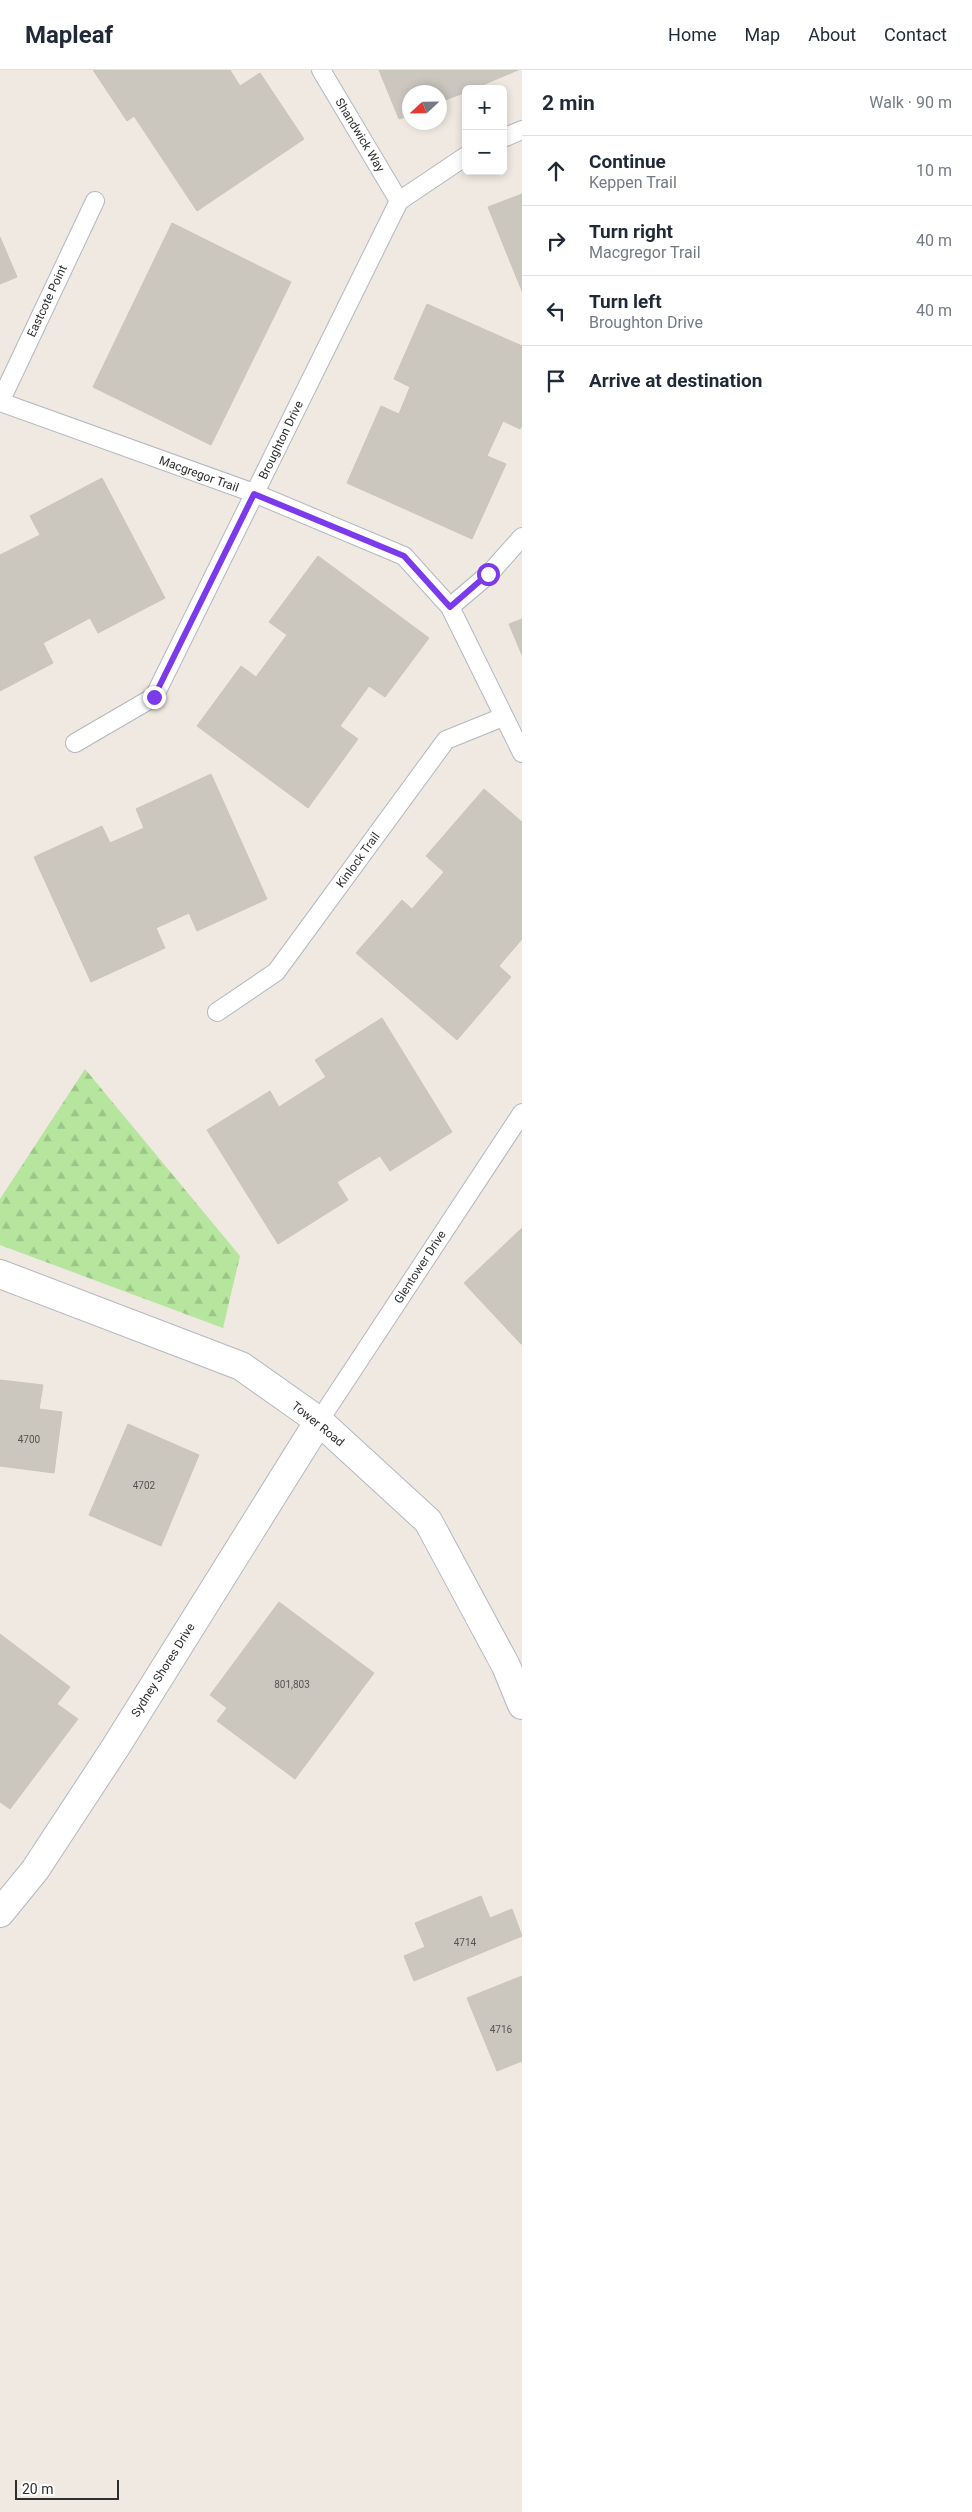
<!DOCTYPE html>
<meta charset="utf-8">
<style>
:root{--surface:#fff;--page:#f2f2f3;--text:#1f2937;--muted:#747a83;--line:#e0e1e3}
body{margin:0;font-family:Roboto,sans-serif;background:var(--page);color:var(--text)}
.controls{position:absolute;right:15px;top:15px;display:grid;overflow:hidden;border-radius:8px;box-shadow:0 2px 8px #0003}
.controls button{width:45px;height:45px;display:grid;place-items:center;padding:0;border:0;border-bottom:1px solid var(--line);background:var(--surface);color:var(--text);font:25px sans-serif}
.compass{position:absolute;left:402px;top:15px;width:45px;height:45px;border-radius:50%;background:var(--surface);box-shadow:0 2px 8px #0003;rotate:248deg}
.scale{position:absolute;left:15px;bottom:12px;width:104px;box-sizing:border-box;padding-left:5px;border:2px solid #2e2e2e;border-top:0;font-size:14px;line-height:18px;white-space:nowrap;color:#2e2e2e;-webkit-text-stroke:4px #fff;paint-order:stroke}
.stop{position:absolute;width:15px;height:15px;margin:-11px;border:4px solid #7c3aed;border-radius:50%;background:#fff}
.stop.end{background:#7c3aed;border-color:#fff;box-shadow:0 1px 5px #0008}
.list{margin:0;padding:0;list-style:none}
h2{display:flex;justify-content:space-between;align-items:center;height:65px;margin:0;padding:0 20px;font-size:21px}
h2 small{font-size:16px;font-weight:400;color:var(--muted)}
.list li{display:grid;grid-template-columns:32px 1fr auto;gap:15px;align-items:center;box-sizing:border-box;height:70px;padding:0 20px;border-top:1px solid var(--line)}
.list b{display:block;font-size:19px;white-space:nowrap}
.list p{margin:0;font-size:16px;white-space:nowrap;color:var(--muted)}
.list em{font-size:16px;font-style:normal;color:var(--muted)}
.icon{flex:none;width:28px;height:28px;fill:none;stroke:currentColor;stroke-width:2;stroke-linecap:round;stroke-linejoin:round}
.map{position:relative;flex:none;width:522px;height:2442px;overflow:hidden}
header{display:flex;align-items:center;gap:30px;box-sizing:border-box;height:70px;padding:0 25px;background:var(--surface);border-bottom:1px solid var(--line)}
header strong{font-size:24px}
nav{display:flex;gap:28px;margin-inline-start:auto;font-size:18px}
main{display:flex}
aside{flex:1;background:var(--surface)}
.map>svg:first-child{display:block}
</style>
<header>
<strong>Mapleaf</strong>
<nav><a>Home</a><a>Map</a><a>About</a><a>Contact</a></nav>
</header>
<main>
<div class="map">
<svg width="522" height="2442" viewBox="0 0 522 2442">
<defs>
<pattern id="forest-firs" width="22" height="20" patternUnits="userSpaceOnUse" patternTransform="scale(1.25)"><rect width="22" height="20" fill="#b6e59e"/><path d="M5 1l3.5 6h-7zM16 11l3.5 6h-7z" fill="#9dc588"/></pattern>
</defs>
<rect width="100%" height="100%" fill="#efe9e1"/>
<path fill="url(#forest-firs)" d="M85,999l155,187 -17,72 -223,-83v-46z"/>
<path fill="#cbc7bf" stroke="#cbc5ba" d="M93,0h137l10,16 20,-13 44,66 -107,72 -63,-95 -7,5z
M379,0h139l-45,19h-7v3l-26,10v-10h-30v23l-11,4z
M522,124v97l-34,-84z
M172,153l119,59 -80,163 -118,-58z
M0,167l17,40 -17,7z
M427,234l95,42v79l-2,4 -17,-8 -16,35 19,8 -34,75 -125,-56 34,-77 18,8 11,-27 -16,-8z
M102,408l63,120 -67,35 -8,-15 -47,25 10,20 -53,28v-136l40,-20 -10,-19z
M318,486l111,82 -44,59 -16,-11 -29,40 18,13 -50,69 -111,-82 44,-60 15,11 31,-42 -18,-13z
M522,549v36l-13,-31z
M211,704l56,125 -70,32 -8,-18 -33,15 9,20 -74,34 -57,-125 68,-31 8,17 34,-15 -8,-19z
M484,719l38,33v117l-23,27 12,11 -54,63 -101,-87 46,-53 10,9 32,-37 -18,-16z
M382,948l70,114 -62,39 -10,-15 -43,26 11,18 -70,44 -71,-114 63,-39 9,16 47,-30 -11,-17z
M522,1158v116h-1l-57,-61z
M0,1310l43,5 -4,24 23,3 -8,61 -54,-7z
M128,1354l71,31 -38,91 -72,-31z
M279,1532l95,71 -79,106 -78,-58 10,-13 -17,-13z
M0,1564l70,53 -13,17 21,15 -68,90 -10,-7z
M481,1826l9,22 22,-9 10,27 -108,45 -10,-25 21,-9 -10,-24z
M522,1906v85l-25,10 -30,-73z"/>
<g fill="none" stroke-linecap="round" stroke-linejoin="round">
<g stroke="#b4b7c1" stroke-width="20">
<path id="service" d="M321,0l78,131
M503,68l19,-8
M0,332l254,91 150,63 46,51 72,146
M0,332l95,-201
M450,537l39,-33 33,-37
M75,673l79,-46 245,-496 67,-45
M217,942l59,-40 170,-232 57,-23
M319,1351l203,-308"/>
</g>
<g stroke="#b4b7c1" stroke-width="30">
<path id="minor" d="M0,1843l35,-43 80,-122 204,-327"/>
</g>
<g stroke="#b4b7c1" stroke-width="30">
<path id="tertiary" d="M0,1204l241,92 78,55 109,100 78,145 16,39"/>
</g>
<use href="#service" stroke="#fff" stroke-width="18"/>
<use href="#minor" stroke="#fff" stroke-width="28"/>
<use href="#tertiary" stroke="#fff" stroke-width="28"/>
</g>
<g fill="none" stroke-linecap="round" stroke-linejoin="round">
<path stroke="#7c3aed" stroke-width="6" d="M154,627l100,-203 150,62 46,51 38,-33"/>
</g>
<g text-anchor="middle" stroke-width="4" stroke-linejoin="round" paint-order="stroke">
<g font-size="10" fill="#555452">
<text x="29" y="1373">4700</text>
<text x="144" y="1419">4702</text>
<text x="292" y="1618">801,803</text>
<text x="465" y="1876">4714</text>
<text x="501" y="1963">4716</text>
</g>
<g font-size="12" fill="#2e2e2e" stroke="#fff">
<text transform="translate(360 65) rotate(59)" y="4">Shandwick Way</text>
<text transform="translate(47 231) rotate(-65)" y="4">Eastcote Point</text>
<text transform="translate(281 370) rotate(-64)" y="4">Broughton Drive</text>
<text transform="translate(199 404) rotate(20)" y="4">Macgregor Trail</text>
<text transform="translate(358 790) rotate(-54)" y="4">Kinlock Trail</text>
<text transform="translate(420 1197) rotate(-57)" y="4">Glentower Drive</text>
<text transform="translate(318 1354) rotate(39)" y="4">Tower Road</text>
<text transform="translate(163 1600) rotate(-58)" y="4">Sydney Shores Drive</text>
</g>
</g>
</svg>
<div class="controls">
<button>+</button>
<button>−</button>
</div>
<svg class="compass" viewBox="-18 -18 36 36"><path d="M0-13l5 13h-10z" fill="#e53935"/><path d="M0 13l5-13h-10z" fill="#747a83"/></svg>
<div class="scale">20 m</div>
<div class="stop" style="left:488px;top:504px"></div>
<div class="stop end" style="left:154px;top:627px"></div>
</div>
<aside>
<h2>2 min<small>Walk · 90 m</small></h2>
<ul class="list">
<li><svg class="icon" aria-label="ahead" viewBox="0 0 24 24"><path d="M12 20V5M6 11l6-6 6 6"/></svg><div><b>Continue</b><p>Keppen Trail</p></div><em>10 m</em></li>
<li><svg class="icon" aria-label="right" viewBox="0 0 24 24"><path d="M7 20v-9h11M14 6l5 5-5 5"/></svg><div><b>Turn right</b><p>Macgregor Trail</p></div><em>40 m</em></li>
<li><svg class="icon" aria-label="left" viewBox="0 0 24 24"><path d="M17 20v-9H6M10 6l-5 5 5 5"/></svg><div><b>Turn left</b><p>Broughton Drive</p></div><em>40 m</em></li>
<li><svg class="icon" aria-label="arrive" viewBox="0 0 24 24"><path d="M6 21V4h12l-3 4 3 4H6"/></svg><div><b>Arrive at destination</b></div></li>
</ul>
</aside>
</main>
